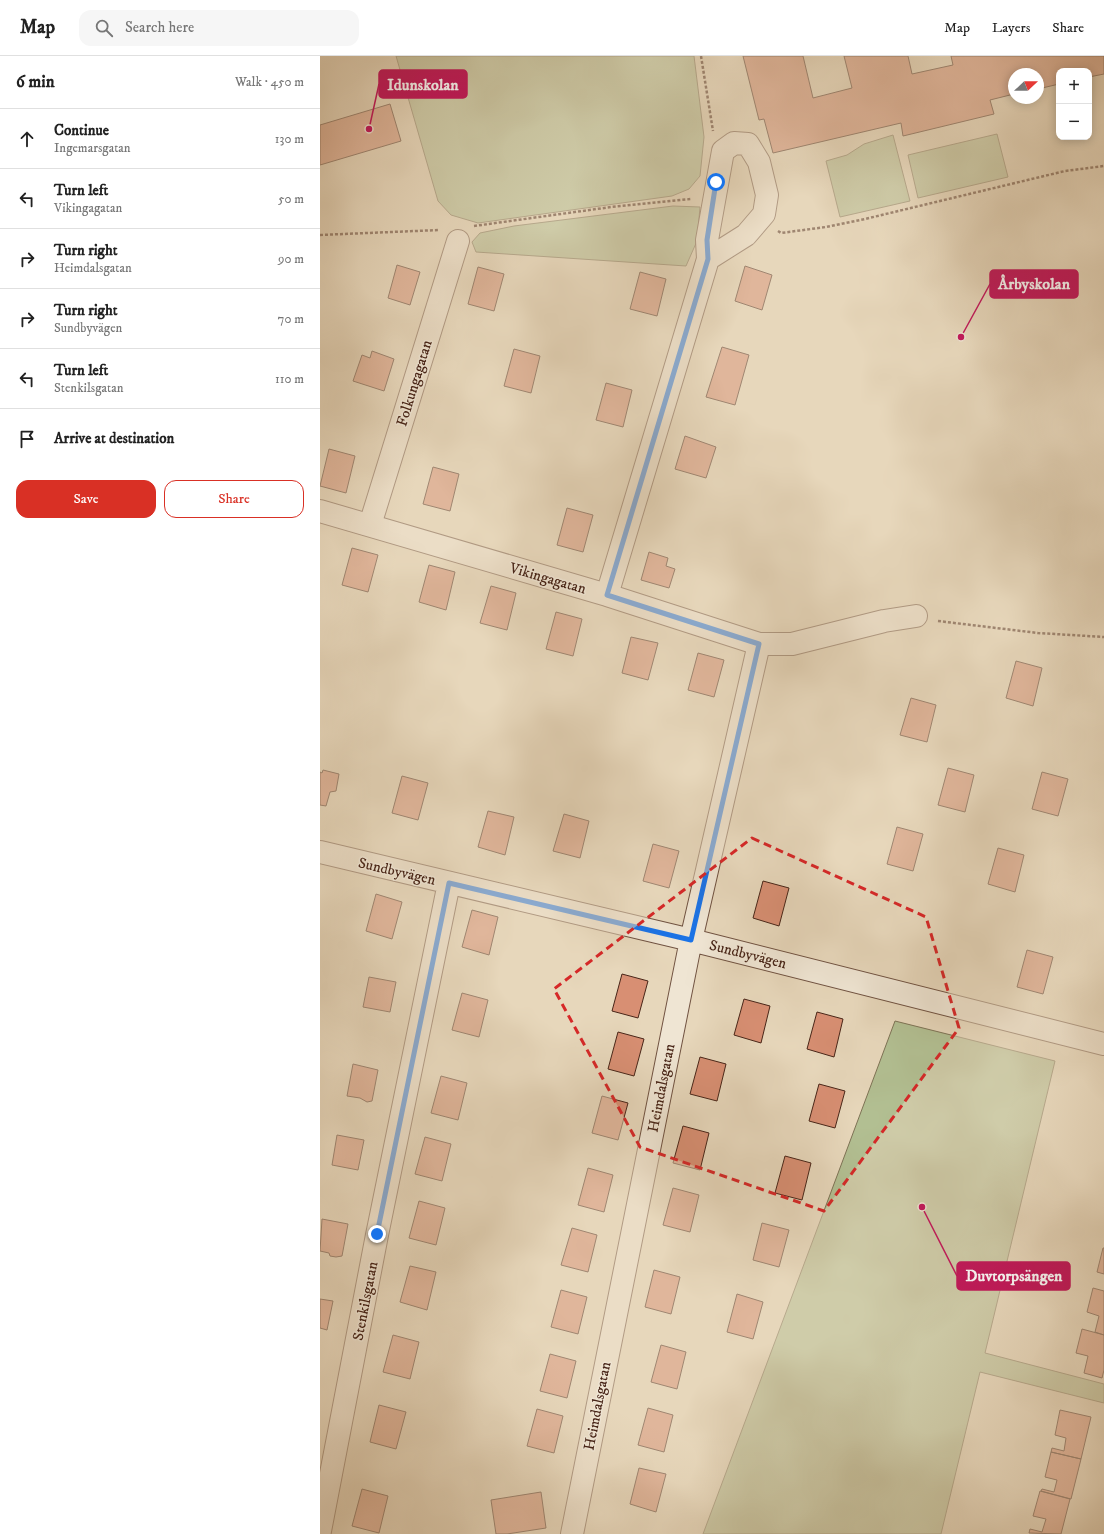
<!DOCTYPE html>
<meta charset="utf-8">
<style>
:root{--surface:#fff;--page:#f6f6f6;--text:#222;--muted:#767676;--line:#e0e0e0;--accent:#d93025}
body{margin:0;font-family:"IM FELL DW Pica",serif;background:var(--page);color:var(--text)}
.controls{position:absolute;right:12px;top:12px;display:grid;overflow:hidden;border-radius:8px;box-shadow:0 2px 10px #0003}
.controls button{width:36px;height:36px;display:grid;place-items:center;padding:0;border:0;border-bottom:1px solid var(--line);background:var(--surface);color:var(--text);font:20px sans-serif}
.compass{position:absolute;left:688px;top:12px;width:36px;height:36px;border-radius:50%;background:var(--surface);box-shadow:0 2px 10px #0003;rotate:68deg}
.stop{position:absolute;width:12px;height:12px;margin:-9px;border:3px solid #1a73e8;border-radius:50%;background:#fff}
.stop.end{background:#1a73e8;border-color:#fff;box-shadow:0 1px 4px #0008}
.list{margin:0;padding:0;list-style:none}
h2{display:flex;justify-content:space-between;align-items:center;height:52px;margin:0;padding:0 16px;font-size:17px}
h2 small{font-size:13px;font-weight:400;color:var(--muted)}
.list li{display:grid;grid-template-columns:26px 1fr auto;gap:12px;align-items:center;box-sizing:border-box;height:60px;padding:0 16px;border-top:1px solid var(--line)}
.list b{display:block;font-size:15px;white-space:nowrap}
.list p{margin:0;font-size:13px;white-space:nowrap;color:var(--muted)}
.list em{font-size:13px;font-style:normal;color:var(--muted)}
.actions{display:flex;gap:8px;padding:12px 16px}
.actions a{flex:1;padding:9px 0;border:1px solid var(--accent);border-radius:12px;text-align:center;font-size:14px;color:var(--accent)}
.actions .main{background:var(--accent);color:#fff}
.icon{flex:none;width:22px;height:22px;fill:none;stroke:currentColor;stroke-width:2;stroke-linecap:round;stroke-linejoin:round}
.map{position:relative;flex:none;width:784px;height:1478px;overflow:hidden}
header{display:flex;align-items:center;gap:24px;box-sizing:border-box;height:56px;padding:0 20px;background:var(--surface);border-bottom:1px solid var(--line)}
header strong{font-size:19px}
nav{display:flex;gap:22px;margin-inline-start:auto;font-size:14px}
.search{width:280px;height:36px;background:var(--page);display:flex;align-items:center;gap:10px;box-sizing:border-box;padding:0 14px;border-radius:12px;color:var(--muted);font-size:15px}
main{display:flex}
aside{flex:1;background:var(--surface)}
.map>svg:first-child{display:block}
</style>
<header>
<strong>Map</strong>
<div class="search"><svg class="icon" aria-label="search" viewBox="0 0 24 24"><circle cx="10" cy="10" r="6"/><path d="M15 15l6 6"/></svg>Search here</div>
<nav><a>Map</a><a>Layers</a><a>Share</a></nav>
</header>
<main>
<aside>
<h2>6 min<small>Walk · 450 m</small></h2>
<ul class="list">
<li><svg class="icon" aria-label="ahead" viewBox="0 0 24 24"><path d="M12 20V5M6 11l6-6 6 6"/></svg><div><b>Continue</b><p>Ingemarsgatan</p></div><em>130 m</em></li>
<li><svg class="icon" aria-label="left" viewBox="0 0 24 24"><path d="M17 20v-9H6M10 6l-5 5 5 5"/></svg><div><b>Turn left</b><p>Vikingagatan</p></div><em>50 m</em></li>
<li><svg class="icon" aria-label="right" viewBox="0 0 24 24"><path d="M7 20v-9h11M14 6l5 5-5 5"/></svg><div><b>Turn right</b><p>Heimdalsgatan</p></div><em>90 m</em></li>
<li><svg class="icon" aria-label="right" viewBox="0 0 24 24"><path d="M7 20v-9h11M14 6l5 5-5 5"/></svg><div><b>Turn right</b><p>Sundbyvägen</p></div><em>70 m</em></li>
<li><svg class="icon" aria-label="left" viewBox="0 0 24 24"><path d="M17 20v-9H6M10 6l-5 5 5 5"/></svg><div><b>Turn left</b><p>Stenkilsgatan</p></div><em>110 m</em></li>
<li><svg class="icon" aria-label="arrive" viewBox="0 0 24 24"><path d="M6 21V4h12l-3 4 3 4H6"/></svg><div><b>Arrive at destination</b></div></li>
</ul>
<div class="actions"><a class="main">Save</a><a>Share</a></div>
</aside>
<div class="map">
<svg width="784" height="1478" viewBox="0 0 784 1478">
<rect width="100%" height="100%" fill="#e7d7bb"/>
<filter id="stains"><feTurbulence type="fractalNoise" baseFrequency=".005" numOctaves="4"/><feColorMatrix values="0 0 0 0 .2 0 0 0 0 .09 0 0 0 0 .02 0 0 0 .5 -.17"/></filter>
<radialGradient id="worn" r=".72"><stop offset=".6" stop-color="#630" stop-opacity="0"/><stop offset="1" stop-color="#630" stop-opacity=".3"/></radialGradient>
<path fill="#b2bf92" stroke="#7d7255" d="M76,0h298l10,81 -4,39 -11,13 -17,7 -194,27 -27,-8 -13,-14z
M677,78l11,43 -90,21 -10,-43z
M573,79l17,66 -70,16 -14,-56 21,-6 17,-11z
M353,150l27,1 -3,34 -11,25 -210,-14 -4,-10 8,-9 34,-7z
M575,965l160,40 -70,292 119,31v19l-124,-31 -39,162h-238z"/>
<path fill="#d88f73" stroke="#482518" d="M423,0h60l10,42 39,-10 -8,-32h64l4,18 41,-9 -2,-9h153v18l-15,3v-6h-30v13l-21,5v-15h-24v20l-24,6 4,14 -91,22 -2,-13 -128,30 -9,-34 -5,1z
M70,48l11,37 -81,24v-40z
M77,209l23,7 -10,33 -22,-7z
M425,210l27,9 -10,35 -27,-9z
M158,211l26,7 -10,37 -26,-7z
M320,216l26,7 -9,37 -27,-7z
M402,291l27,8 -14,50 -29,-8z
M194,293l26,7 -9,37 -27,-7z
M52,295l22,8 -10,32 -31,-10 9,-26 8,3z
M286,327l26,7 -9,37 -27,-7z
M365,380l31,11 -10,31 -31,-9z
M9,393l26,7 -9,37 -26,-7z
M113,411l26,7 -9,37 -27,-7z
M247,452l26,7 -10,37 -26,-7z
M32,492l26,7 -10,37 -26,-7z
M329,496l19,6 -2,8 9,3 -6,19 -28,-8z
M109,509l26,7 -9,38 -27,-8z
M171,530l25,7 -9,37 -27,-7z
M236,556l26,7 -9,37 -27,-7z
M311,581l27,6 -10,37 -26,-7z
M378,597l26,7 -10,37 -26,-7z
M696,605l26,7 -9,38 -27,-8z
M591,642l25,7 -9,37 -27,-7z
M628,712l26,7 -9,37 -27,-7z
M3,714l16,4 -3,17 -6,1 -4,14 -6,-1v-33l2,1z
M722,716l26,7 -10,37 -26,-7z
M82,720l26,7 -10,37 -26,-7z
M168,755l26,6 -9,38 -27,-8z
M244,758l25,7 -9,37 -27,-7z
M577,771l26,7 -10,37 -26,-7z
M333,788l26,7 -10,37 -26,-7z
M678,792l26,7 -9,37 -27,-8z
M443,825l26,7 -10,38 -26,-8z
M56,838l26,8 -10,37 -26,-8z
M152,854l26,7 -9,38 -27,-8z
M707,894l26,7 -10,37 -26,-7z
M302,918l26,7 -10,37 -26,-7z
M49,921l27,5 -6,30 -27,-5z
M142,937l26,7 -9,37 -27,-7z
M424,943l26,7 -9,37 -27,-8z
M497,956l26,7 -9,38 -27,-8z
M298,976l26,7 -10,37 -26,-7z
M380,1001l26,7 -9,37 -27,-7z
M33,1008l25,6 -6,31 -5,1 -7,-4 -13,-2z
M121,1020l26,7 -9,37 -27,-7z
M499,1028l26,7 -10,37 -26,-7z
M282,1040l26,7 -10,37 -26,-7z
M363,1070l26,7 -9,37 -27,-7z
M17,1079l27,5 -6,30 -26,-5z
M105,1081l26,7 -9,37 -27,-7z
M465,1100l26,7 -9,37 -27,-7z
M268,1112l25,7 -9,37 -26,-7z
M353,1132l26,7 -9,37 -27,-7z
M99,1145l26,7 -9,37 -27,-7z
M2,1163l26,5 -6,32 -6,1 -6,-1 -1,-3 -9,-2z
M442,1167l27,7 -10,37 -26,-7z
M252,1172l25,7 -9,37 -27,-7z
M783,1192h1v26l-7,-2z
M90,1210l26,6 -9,38 -27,-8z
M334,1214l26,7 -9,37 -26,-7z
M773,1232l11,3v44l-9,-3 4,-16 -12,-4z
M241,1234l26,7 -9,37 -27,-7z
M417,1238l26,8 -10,37 -26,-7z
M0,1243l13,2 -6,29 -7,-2z
M762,1273l22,6v35l-2,8 -18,-5 4,-17 -12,-3z
M73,1279l26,7 -9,37 -27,-7z
M341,1289l25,7 -9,37 -26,-7z
M230,1298l26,7 -9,37 -27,-7z
M59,1349l27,7 -10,37 -26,-7z
M328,1352l25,7 -9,37 -26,-7z
M217,1353l26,7 -9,37 -27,-7z
M740,1354l31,7 -10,42 -30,-7 1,-4 12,3 2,-13 -11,-3z
M731,1396l30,7 -10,40 -30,-8 1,-2 12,3 3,-12 -12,-3z
M319,1412l27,6 -10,38 -26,-8z
M42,1433l26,7 -9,37 -27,-7z
M720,1435l30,8 -9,35 -32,-1 1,-4 12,3 4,-13 -13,-3z
M221,1436l5,36 -39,6h-11l-5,-34z"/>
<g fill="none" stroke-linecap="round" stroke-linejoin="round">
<g stroke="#705241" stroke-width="24">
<path id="minor" d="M0,455l287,84 152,49h33l92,-23 32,-5
M50,469l88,-284
M287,539l101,-336 -1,-19 16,-89 11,-8 14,1 11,18 8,33 -3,19 -18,21 -38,24
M0,796l371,88 413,104
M0,1475l57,-296 72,-352
M252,1478l119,-594 68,-296"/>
</g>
<path stroke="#482518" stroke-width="2.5" stroke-dasharray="3 2" stroke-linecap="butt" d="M381,0l12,75
M154,170l137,-19 80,-8
M458,175l3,2 45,-6 39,-8 200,-48 39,-5
M0,179l119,-5
M618,565l100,12 66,4"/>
<use href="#minor" stroke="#efe5d3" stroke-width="22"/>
</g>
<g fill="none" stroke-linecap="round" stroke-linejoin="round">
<path stroke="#1a73e8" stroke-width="5" d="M57,1178l72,-351 242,57 68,-296 -152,-49 101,-336 -1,-19 9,-58"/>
</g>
<path d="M0 0H784V1478H0ZM432,782l174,79 33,111 -135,183 -184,-64 -86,-158z" fill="#e7d7bb" fill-opacity=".55" fill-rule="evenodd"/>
<path fill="none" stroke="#d62828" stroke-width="3" stroke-dasharray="8 5" stroke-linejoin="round" d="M432,782l174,79 33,111 -135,183 -184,-64 -86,-158z"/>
<g text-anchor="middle" stroke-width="3" stroke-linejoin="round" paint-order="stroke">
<g font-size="15" fill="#482518" stroke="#efe5d3">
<text transform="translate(94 327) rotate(-73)" y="5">Folkungagatan</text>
<text transform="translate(228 522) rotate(16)" y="5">Vikingagatan</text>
<text transform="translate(77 815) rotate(13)" y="5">Sundbyvägen</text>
<text transform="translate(428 898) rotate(14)" y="5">Sundbyvägen</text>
<text transform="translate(341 1032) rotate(-79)" y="5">Heimdalsgatan</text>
<text transform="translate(45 1245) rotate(-79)" y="5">Stenkilsgatan</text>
<text transform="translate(277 1350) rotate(-79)" y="5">Heimdalsgatan</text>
</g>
</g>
<path fill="none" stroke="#c2185b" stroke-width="1.5" d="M49 73L59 28M641 281L670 228M602 1151L637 1220"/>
<g fill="#c2185b" stroke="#efe5d3" stroke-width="1.5">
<circle cx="49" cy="73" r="4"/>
<circle cx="641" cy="281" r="4"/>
<circle cx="602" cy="1151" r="4"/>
</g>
<g fill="#c2185b" stroke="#c2185b" stroke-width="1.5">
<rect x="59" y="14" width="88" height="28" rx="4"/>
<rect x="670" y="214" width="88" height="28" rx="4"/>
<rect x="637" y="1206" width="113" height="28" rx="4"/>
</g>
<g font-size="16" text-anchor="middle" font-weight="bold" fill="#fff">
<text x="103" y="34">Idunskolan</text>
<text x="714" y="233">Årbyskolan</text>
<text x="694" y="1225">Duvtorpsängen</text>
</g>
<rect width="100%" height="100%" filter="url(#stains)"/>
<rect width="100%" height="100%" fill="url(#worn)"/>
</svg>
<div class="controls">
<button>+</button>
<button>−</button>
</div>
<svg class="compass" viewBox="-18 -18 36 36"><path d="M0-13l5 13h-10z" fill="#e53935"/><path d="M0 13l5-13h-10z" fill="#767676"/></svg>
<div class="stop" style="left:396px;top:126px"></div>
<div class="stop end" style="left:57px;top:1178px"></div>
</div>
</main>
